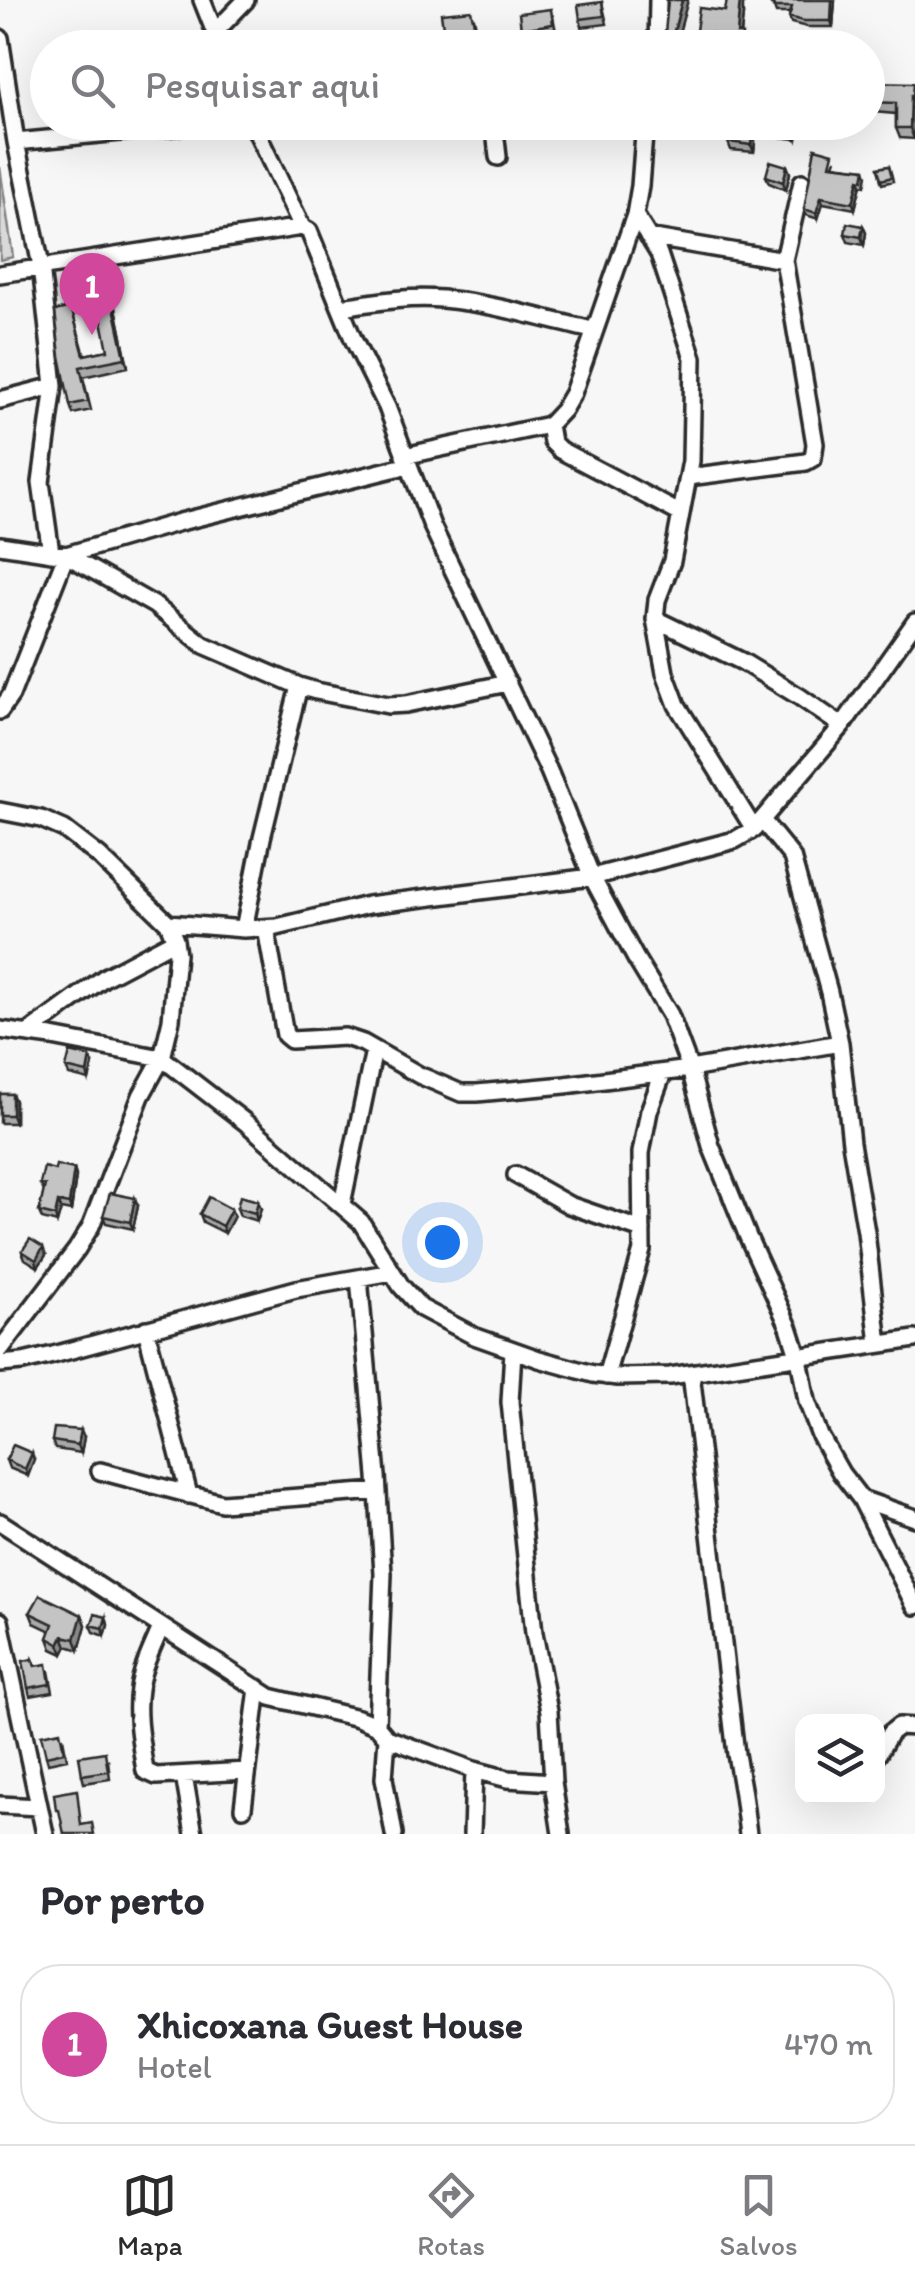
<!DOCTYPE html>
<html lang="pt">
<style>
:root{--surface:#fff;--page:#f7f7f7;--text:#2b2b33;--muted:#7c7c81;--line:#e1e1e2;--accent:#2b2b2b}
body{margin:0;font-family:Itim,sans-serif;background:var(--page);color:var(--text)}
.controls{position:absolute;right:30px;bottom:30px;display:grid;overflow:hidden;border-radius:20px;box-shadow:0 10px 40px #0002}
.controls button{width:90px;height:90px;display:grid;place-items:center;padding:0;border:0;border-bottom:2px solid var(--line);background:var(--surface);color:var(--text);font:50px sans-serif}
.you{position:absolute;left:442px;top:1242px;width:35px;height:35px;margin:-25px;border:8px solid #fff;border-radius:50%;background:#1a73e8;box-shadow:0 0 0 15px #1a73e833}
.badge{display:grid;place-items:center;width:65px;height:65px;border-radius:50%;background:var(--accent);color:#fff;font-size:32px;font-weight:700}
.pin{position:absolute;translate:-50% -82px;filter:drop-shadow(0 2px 5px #0008)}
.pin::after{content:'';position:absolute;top:52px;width:35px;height:30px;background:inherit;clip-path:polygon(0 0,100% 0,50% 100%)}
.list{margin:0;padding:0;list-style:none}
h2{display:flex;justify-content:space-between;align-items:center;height:130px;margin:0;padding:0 40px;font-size:42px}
h2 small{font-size:32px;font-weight:400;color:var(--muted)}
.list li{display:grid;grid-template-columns:65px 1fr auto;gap:30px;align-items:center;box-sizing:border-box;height:160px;margin:0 20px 20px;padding:0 20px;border:2px solid var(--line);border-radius:40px}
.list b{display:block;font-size:38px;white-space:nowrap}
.list p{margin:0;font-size:32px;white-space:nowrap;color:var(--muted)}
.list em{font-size:32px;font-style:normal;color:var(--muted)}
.icon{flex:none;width:55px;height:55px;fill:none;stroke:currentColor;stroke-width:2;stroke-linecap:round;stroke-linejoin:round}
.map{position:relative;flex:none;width:915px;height:1834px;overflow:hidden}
.search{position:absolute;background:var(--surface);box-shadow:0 10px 40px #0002;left:30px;right:30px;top:30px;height:110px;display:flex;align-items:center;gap:25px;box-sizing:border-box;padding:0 35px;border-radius:55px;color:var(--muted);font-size:38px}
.sheet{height:310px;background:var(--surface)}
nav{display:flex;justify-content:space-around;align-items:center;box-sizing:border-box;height:140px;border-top:2px solid var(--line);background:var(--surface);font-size:28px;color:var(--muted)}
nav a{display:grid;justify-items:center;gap:5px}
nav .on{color:var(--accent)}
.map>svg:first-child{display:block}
</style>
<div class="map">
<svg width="915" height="1834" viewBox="0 0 915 1834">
<rect width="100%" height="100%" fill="#f7f7f7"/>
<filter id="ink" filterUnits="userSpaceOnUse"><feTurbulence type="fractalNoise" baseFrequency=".01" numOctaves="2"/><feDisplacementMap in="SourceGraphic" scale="20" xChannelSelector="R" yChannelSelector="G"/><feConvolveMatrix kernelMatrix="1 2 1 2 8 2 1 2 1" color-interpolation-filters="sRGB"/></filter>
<g filter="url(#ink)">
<path fill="#d9d9d9" stroke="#828282" stroke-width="2.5" d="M0,167l13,90 -13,3z"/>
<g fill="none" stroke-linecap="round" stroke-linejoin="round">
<g stroke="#2b2b2b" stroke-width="22">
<path id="minor" d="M202,0l19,48
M215,32l31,-32
M0,38l16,104 25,124 13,120 -13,96 10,71
M657,48l1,-48
M252,122l50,105 7,4 45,110 33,66 45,119 117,245 43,106 44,82 34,56 20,54 21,77 37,91 41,90 10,31 8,43 13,35 21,37 20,26 54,107
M494,122l4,35
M16,142l209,-20
M635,215l24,39 34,104 -2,103 -19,100 -15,39 -2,19 10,54 12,32 77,124
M648,237l136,23
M0,274l302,-47
M342,307c33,-5 66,-11 100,-8 50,4 101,20 151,31
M0,400l54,-14
M549,425l3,17 8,8 121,64
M404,456l145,-31 14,-15 10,-17 62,-178 5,-29 5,-64
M688,477l118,-15 7,-4 2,-14 -31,-184 18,-78
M0,545l66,10 88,50 50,40 95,41 17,5 72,14 18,-1 102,-21
M655,619l88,43 57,35 42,29
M0,711l11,-16 55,-140 114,-33 229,-57
M0,811l41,8 23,10 35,27 69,67 7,17 2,14 -6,66 -9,38 -21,38 -50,130 -14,23 -77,101
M762,820l30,37 37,135 11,51 11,100 15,89 13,112
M168,923l76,6 33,-2 91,-22 224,-28 143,-37 19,-11 88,-103 73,-104
M266,928l19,107 6,5 54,-3 18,6 56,32 42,18h16l88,-8 125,-16 150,-26
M244,929l18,-91 37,-152
M0,1030l52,7 110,21 83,64 116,100 40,64 20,22 53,28 65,23 54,15 25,3 52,-1 245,-37
M28,1033l77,-56 70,-37
M516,1175l53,30 73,25
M342,1204l32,-154
M359,1278l18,198 6,98 -6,152
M146,1329l43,166
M513,1350l-3,52 5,49 19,182 15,78 4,71 8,52
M0,1364l23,-2 30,-7 243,-66 96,-17
M691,1373l45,381 7,40 5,40
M606,1376l36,-126 -1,-97 8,-42 14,-38
M100,1471l122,32 156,-12
M861,1499l54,19
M0,1522l270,175 88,21 19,8 10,12 87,32 34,9 45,3
M0,1621l45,213
M161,1627c-8,20 -19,40 -22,62 -4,27 2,55 6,82l11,5 91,-5
M387,1738l-3,40 10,56
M878,1754l12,-21 9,-7 16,1
M184,1775l10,59
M0,1805l39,2
M243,1808l15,-120
M472,1834l2,-64"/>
</g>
<use href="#minor" stroke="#fff" stroke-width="15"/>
</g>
<path fill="#a9a9a9" stroke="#2b2b2b" stroke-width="2.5" d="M769,0h66l-2,27h-26l-16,-4 -2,-6 1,-4h-14l-3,-8h-2z
M602,2l5,22 -25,3 -2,-8z
M725,11l18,4 -2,19 3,8 -45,-4 -3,-7z
M553,16l3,16 -33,4 -2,-7z
M474,18l5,22 -33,3 -2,-8z
M868,82l47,5 -1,52 -14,-1 -4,-10v-14l-23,-2 -3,-9h-2z
M745,122h54l-2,17 -45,-5 3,7 -1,11 -23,-2 -3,-8 20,-9z
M836,159l-2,6 31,4 2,6 -2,11 -4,-1 -6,24 -32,-6 -5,16 -12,-4 -2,-6z
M787,166l3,7 -4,17 -17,-7 -3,-7z
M889,166l4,15 -11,3 -4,-16z
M863,226l3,7 -2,12 -16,-3 -3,-8z
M111,293l4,10 13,64 -45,10 8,33 -18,4 -3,-9 1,-98 14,48 23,-5z
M93,1064l-4,16 -20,-5 -3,-7z
M0,1094h12l3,7v22h-15z
M74,1169l2,7 -5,35 -10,-2 -4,14 -15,-4 -3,-7 5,-21 -4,-7 15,-14z
M138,1206l-5,23 -27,-6 -3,-7z
M237,1208l24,1 -4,12 -17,-5z
M200,1214l34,2 -9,17 -22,-11z
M22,1251l24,4 -8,12 -13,-8z
M84,1437l-3,16 -26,-4 -3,-8z
M6,1460h28l-6,16 -19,-8z
M30,1613l52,2 4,10 -7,25 -12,-4 -4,8 -11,-5 -4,-11 3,-7 -17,-8z
M106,1617l2,8 -3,11 -11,-4 -3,-7z
M33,1659l3,7 13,5 4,21 -23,4 -2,-8z
M63,1738l4,21 -19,4 -2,-7z
M108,1760l2,19 -26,4 -2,-8z"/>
<path fill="#898989" stroke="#2b2b2b" stroke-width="2.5" d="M682,0h6l-13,48h-5z
M740,0h3v15l-3,27 -3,-8z
M832,0h3l-2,27 -2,-6z
M911,95l4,10 -1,34 -4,-11z
M795,122h4l-2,17 -3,-7z
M752,133l3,8 -1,11 -3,-7z
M787,166l3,7 -4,17 -3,-8z
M859,179l2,6 -6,24 -2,-6z
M821,197l2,6 -5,16 -2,-6z
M863,226l3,7 -2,12 -3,-8z
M111,293l4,10 13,64 -3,-9z
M90,1057l3,7 -4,16 -2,-7z
M12,1094l3,7v22l-3,-8z
M74,1169l2,7 -5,35 -2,-7z
M135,1198l3,8 -5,23 -3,-7z
M258,1201l3,8 -4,12 -2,-8z
M58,1202l3,7 -4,14 -2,-7z
M231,1209l3,7 -9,17 -3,-7z
M43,1247l3,8 -8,12 -2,-7z
M81,1430l3,7 -3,16 -3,-8z
M32,1453l2,7 -6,16 -3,-7z
M82,1615l4,10 -7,25 -4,-11z
M106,1617l2,8 -3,11 -2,-8z
M63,1636l4,10 -4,8 -4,-10z"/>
<path fill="#c4c4c4" stroke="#2b2b2b" stroke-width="2.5" d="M668,0h14l-12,46 -6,-1z
M727,0h13l-3,34h5l-1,14h-34l5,-15 -16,-2 3,-23 26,3z
M774,0h58l-1,21h-27l-15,-4 3,-10h-19z
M602,2l2,14 -24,3 -2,-14z
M551,9l2,15 -32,5 -2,-16z
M471,10l5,23 -32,2 -3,-22z
M868,82l46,1 -1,12h-2l-1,33h-14v-25l-26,-1v-9h-2z
M745,122h50l-1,10 -49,-6z
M729,131l23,2 -1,12 -23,-3z
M815,148l18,5 -3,12 35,4 -2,11 -4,-1 -6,24 -32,-6 -5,16 -12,-4z
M770,161l17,5 -4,16 -17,-6z
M889,166l3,11 -11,3 -3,-12z
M847,223l16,3 -2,11 -16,-3z
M111,293l14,65 -45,9 8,34 -18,4 -10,-49 -5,-45 16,-4 13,48 24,-5 -11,-54z
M70,1052l20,5 -3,16 -21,-5z
M0,1094h12v21h-12z
M56,1165l18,4 -5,35 -11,-2 -3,14 -16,-4 6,-27 -5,-1 4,-17 11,3z
M110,1193l25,5 -5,24 -27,-6z
M240,1196l18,5 -3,12 -18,-5z
M209,1197l22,12 -9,17 -22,-12z
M30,1239l13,8 -7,13 -14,-9z
M54,1428l27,2 -3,15 -26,-4z
M13,1445l19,8 -7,16 -19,-9z
M40,1595l42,20 -7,24 -12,-3 -4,8 -11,-6 5,-14 -23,-11z
M95,1614l11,3 -3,11 -12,-3z
M33,1659l2,7 12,-2 3,20 -22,4 -5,-27z
M60,1731l4,21 -18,4 -5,-21z
M105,1752l3,19 -26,4 -3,-19z
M77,1790l4,35 11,-2 2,11h-30l-5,-24h-3l-2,-16z"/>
</g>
</svg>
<div class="controls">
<button><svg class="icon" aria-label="layers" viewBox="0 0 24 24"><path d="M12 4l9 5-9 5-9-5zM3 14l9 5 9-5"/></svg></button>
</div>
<div class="you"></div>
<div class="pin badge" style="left:92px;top:335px;background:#d1479c">1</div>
<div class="search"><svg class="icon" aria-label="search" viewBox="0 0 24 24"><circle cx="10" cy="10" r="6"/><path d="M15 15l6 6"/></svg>Pesquisar aqui</div>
</div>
<section class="sheet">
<h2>Por perto<small></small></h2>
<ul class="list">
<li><span class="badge" style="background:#d1479c">1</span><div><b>Xhicoxana Guest House</b><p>Hotel</p></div><em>470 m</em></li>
</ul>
</section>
<nav>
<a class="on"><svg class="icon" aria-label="map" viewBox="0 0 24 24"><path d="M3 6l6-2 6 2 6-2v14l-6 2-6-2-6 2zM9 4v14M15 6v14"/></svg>Mapa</a>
<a><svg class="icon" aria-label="directions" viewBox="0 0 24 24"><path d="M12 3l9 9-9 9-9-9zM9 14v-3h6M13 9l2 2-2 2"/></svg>Rotas</a>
<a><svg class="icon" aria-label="saved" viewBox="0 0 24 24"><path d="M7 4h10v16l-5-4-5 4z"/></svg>Salvos</a>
</nav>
